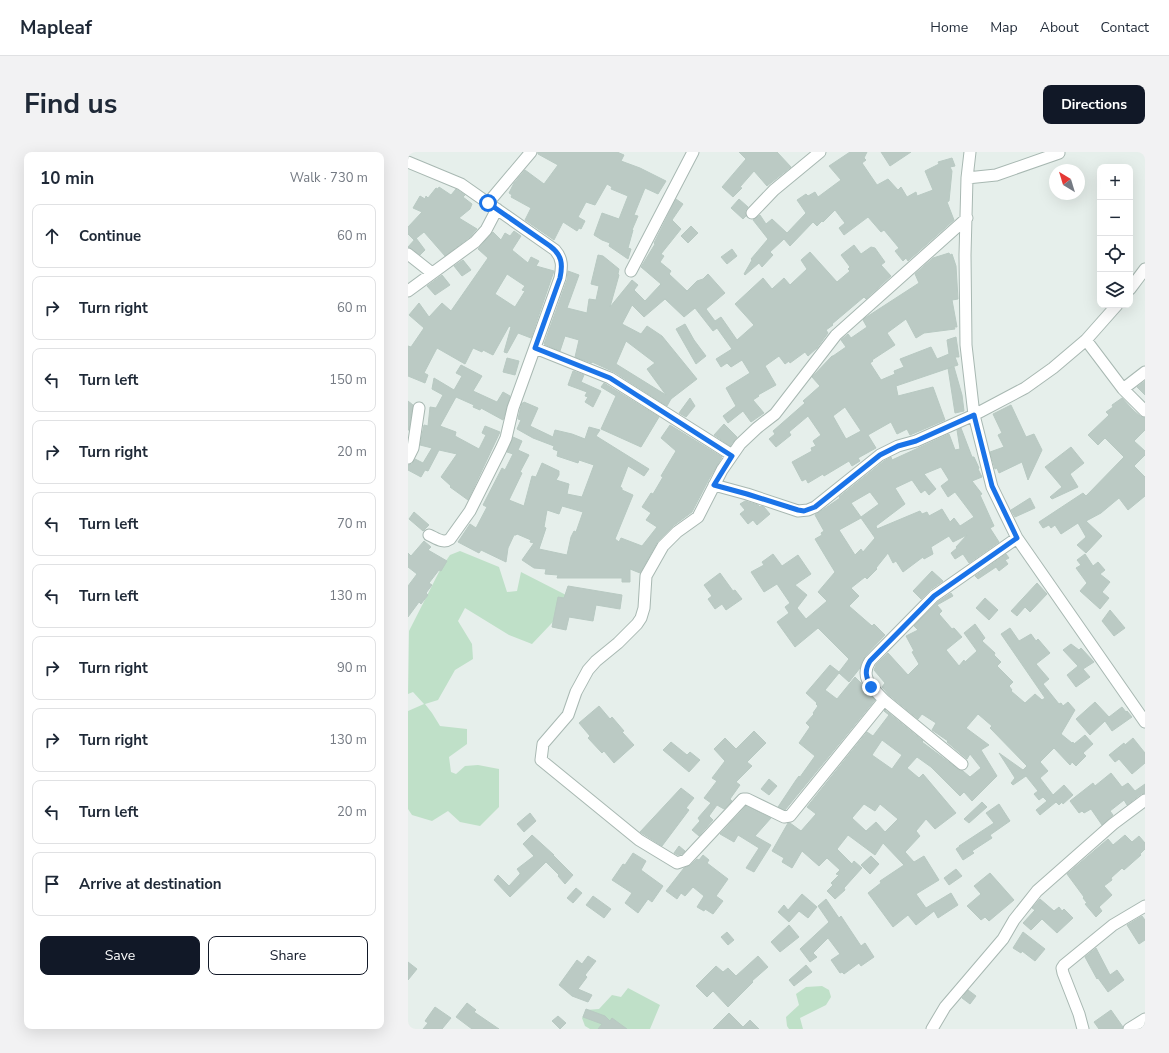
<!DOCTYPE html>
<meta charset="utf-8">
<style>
:root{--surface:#fff;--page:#f2f2f3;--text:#1f2937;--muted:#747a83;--line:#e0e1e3;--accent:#111827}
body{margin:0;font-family:"Nunito Sans",sans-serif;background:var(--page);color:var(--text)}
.controls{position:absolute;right:12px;top:12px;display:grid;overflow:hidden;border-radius:8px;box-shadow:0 4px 16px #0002}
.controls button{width:36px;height:36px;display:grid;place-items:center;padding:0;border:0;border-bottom:1px solid var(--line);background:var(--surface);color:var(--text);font:20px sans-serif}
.compass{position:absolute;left:641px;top:12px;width:36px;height:36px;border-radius:50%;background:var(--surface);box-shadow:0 4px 16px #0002;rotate:322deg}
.stop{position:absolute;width:12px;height:12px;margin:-9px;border:3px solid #1a73e8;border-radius:50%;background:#fff}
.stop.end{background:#1a73e8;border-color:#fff;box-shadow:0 1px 4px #0008}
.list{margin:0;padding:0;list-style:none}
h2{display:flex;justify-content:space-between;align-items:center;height:52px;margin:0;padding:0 16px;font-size:17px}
h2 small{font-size:13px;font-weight:400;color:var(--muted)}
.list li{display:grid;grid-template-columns:26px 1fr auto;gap:12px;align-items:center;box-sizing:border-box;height:64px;margin:0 8px 8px;padding:0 8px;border:1px solid var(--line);border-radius:8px}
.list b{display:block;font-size:15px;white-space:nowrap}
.list em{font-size:13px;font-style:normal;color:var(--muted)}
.actions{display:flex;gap:8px;padding:12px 16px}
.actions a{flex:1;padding:9px 0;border:1px solid var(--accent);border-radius:8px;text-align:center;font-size:14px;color:var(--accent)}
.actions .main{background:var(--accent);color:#fff}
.icon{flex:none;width:22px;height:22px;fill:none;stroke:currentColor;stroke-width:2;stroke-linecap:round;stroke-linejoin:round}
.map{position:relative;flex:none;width:737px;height:877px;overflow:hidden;border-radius:8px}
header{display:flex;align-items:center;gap:24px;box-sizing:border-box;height:56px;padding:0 20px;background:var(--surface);border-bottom:1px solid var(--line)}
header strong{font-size:19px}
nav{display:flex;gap:22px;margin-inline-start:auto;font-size:14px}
.intro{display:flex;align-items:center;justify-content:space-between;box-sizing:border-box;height:96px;padding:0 24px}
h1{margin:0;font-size:28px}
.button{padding:10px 18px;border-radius:8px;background:var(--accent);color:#fff;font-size:14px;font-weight:700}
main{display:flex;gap:24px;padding:0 24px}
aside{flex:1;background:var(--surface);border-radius:8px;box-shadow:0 4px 16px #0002}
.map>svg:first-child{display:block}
</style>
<header>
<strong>Mapleaf</strong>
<nav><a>Home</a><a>Map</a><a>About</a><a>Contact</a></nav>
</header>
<div class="intro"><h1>Find us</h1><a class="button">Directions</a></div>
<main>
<aside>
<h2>10 min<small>Walk · 730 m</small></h2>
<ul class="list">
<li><svg class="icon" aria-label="ahead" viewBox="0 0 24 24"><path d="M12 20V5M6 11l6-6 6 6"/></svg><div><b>Continue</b></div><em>60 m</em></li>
<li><svg class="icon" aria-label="right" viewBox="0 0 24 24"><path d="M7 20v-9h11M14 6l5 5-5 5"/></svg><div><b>Turn right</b></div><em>60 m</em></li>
<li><svg class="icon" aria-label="left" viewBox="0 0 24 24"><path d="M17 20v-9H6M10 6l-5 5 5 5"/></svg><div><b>Turn left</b></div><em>150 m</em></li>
<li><svg class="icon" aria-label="right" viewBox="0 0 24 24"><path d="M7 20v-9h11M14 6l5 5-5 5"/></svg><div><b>Turn right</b></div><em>20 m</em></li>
<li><svg class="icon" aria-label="left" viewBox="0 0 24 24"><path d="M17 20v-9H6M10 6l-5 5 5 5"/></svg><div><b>Turn left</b></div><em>70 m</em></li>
<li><svg class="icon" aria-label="left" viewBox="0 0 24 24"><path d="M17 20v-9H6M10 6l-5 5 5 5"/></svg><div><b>Turn left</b></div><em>130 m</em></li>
<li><svg class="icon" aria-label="right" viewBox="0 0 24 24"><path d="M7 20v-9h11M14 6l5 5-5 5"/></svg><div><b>Turn right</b></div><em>90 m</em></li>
<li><svg class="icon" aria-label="right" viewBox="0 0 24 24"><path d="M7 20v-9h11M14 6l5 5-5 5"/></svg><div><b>Turn right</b></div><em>130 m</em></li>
<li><svg class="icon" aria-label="left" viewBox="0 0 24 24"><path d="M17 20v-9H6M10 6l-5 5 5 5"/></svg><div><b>Turn left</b></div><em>20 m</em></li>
<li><svg class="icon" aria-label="arrive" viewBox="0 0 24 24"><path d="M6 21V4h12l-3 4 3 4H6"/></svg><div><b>Arrive at destination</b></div></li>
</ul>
<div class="actions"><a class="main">Save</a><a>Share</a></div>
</aside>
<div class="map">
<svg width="737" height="877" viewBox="0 0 737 877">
<rect width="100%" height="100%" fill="#e6efeb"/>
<path fill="#bfe0c8" d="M52,399l39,16 8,25 10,-1 4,-19 45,23 2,11 -36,38 -23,-9 -44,-27 -7,13 14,23 1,15 -18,11 -17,30 -13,4 7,9 8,13 27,3v15l-18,13 2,15 5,2 9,-8 13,-1 21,4v38l-19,19 -20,-4 -12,-11 -16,10 -20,-6 -4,-6v-98l16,-7 -11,-12 -5,2 1,-63 32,-63 9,-13z
M414,834l7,4 2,7 -5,8 -26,13 3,11h-14l-2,-3 -1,-9 13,-12 -3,-11 10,-7z
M220,836l32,17 -10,24h-60l-5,-3 -3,-8 4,-8 13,-1 13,-14 9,2z"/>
<path fill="#bbcac4" stroke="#b8c9c2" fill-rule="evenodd" d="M130,0h79l7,3 -3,6 19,7 26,13 -8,13 -13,-6 -11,27 4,1 -6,14h1l-5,18 3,1 -3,10 -19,-13 1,-3 -8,-3 -8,-5 8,-22 17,6 9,-23 -17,-7 1,-2 -5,-3 -12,21 -9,-3 -8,15 7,4 -4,8 -2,-1 -2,3 -14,-9 -9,18 -29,-20 6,-12 -20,-11 1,-2 -3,-2 5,-10 11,-13 19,14 14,-19 -20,-11z
M331,0h38l14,15 -24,19 -13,-15 -14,16 2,1 -9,9 -11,-10 24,-28z
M442,0h17l-3,6 2,2 -4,3 15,22 11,-6 10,11 3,-3 6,10 9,-5 1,4 16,-6 -8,-19 14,-7 -1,-2 14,-4 3,8 -5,1 2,4 -3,30 -2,1 7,18 -45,40 -1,1 -2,-3 -3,3 -8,-10 4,-3 -15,-18 -3,2 -13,-15 -24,18 -5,-7 6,-5 -10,-13 -12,12 -1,-1 -5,5 -4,-4 -23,24 -6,-7 -14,13 3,3 -11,12 -3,-4 -14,12 -1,-1 8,-14 -1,-1 17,-20 -15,-19 7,-5 6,9 6,-5 15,14 19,-20 -9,-13 9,-6 2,2 7,-4 3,5 23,-17 -12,-14z
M473,0h30l-21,14z
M31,35l12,8 5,-6 9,6 -2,2 9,7 -2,5 -11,9 18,11 -7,8 -25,19 -21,-24 -10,8 -6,-6v-7l14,-15 -9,-4 7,-12 5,3 1,-3 2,2 8,-10 2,1z
M268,47l7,5 -11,16 9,9 -20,25 3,2 -4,6 11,9 -2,3 18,17 10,-10 6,-2 5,-5 17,19 -19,16 9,12 6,-4 16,23 17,-15 -19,-21 28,-26 9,11 12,-11 6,7 17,-16 -6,-9 9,-8 27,30 13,-11 -2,-2 2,-2 -9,-12 13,-10 7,9 10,-7 4,1 10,14 -4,3 10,11 -25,23 -2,-2 -32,27 1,1 -7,5 2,3 -11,15 -9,8 -3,-4 -15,11 -1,-2 -4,3 -6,-8 -14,10 11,19 -18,10 1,1 -6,4 11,13 -13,9 -8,-11 -15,12 -5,-7 13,-10 -10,-18 24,-15 -8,-13 -11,7 -4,-4 -6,4 -5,-8 16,-10 -15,-21 -4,3 -18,-23 -11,9 -19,-18 -21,18 -12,-12 -10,19 19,10 6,-8 15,10 35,43 -26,20 -4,7 -53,-34 -22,-10v1l-17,-6 4,-17 -14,-4 -5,15 -16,-7 23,-64 1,-9 11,4 -12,33 20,5 2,-14 7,1 3,-14 -8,-2 7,-29 5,1 16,13 -1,5 1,1 -9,32 22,-27 6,5 -4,5 11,11 16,-17 -20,-17 14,-23 -1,-1zM218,189l29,22 -8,6 19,26 -50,-31z
M331,47l9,8 -3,4 1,5 -3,3 -12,-11z
M283,74l7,7 -10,10 -7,-7z
M106,79l7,5 -9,14 16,13 3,-6 8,4 -3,5 18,5 -23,67 -13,-5 -11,20 -3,-1 7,-25 -2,-1 -16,29 -10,-5 -1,2 -9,-4 -8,16 -28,-16 -13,25 4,2 -3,8 -17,-7v-30l3,1 13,-19 -15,-13 10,-12 10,14 13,-14 9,8 37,-53 -10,-9 15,-17 8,8 4,-7 5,3zM99,122l18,12 -3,4 3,1 -10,16 -20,-13z
M8,86l9,12 -5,5 -8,-6 -4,-2z
M324,97l5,7 -10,8 -6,-7z
M541,101l1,2 2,-1 4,12 2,33 -6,1 5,27h-3l1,2 -31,4 -8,5 -10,-19 -19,14 8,12 -23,15 1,1 -3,2 11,17 14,-6 -1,-3 10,-4 -4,-8 31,-12 6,12 12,-5 -2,-14 9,-3 3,20h-4l3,8 -62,21 2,10 35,-9 12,33 -35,15 -3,-6 -10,5 -6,-12 -23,13 8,13 -18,10 2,3 -8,5 -3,-5 -25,15 -1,-2 -15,9 -2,-4 -4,2 -10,-19 20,-11 -1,-3 5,-2 -3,-5 8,-6 -13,-19 -19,16 2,3 -15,12 -7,-8 6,-5 -2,-3 32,-28 -2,-2 17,-15 -8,-9 20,-21h1l13,-9 -5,-7 7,-6 3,4 16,-11 -4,-7 2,-2 54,-35 -4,-9 18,-16zM437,255l16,24 -15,8 -13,-23z
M55,108l8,10 -9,6 -8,-10z
M34,123l8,10 -15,10 -8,-9z
M277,172l9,16 12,16 -10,8 -20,-35z
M99,206l12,3 -4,14 -12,-3z
M53,213l21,11 -9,15 24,11 6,-10 7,4 -7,24 -22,-12 -1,2 -7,-3 1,-2 -18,-8 -16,29 16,6 -1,4 24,13 7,-14 -4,-2 3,-7 15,6 -32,68 -18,-13 1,-1 -10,-9 16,-23 -18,-4 -11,21 -3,-1 -4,7 -13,-7v-5l4,-1 3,-5 8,4 9,-15 -12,-3 4,-20 4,1 2,-19 6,1 7,-13 -11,-6 2,-11 20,12 8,-14 -6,-3z
M546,215l8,28 2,16 -9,2 -7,-45z
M165,219l11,4 -3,7 20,9 -8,16 -8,-5 3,-5 -3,-1 2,-4 -19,-7z
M737,229v14l-8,-8z
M196,231l55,34 -18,30 -40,-18 15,-33 -15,-9z
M282,246l5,8 -9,11 -7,-4z
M714,246l11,12 7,6 5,2v12l-11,11 11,10v4l-11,11 11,11v19l-17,14 -9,-12 -18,15 -15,8 16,15 -16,17 -9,-8 9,-8 -8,-14 -17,11 -6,-9 -4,3 -2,-3 -6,3 -4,-6 44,-29 3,3 38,-39 -19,-19 -7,7 -10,-10 21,-20 -3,-3 7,-5 -1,-2z
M0,249l5,4 -4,25h-1z
M116,250l14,6 -8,18 23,11 2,-7 17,4 13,5 4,-12 11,3 -4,6 53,33 -5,7 -16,-10 -8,21 2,1v2l11,5 -18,44 4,3 2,-4 21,8 15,-19 -11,-7 5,-7 -9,-6 9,-14 2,1 10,-17 -2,-1 15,-25 -15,-13 9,-13 52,32 -13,22 -17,33 -19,14 -15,15 -18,32 -10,-4v13h-8v-4h-65l1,-3 -13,-1 1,-5 -12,-1 -12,-8 12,-17 -4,-1 1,-2 -14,-6 -1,1h-2l-6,13 -2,14 -25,-12 -2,3 -21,-11 12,-18 6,4 11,-21 -4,-2 19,-37 3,2 8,-16 -6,-2 6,-15 9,4 -4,9 11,5 -9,17 2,1 -13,27 15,6 8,-30 4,1 6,-14 17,8v4l-3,5 13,4 -2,10 15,3 12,-32 -15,-5 -1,3 -21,-7 1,-5 -5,-2 1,-3 -21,-8 -16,-9 4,-9 -3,-1 2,-9 2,-7h1zM154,354l21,6 -7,20 -2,-1 -3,6 -4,18 -28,-6 7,-21 -2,-1 3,-17 12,4z
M603,253l15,32 8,-3 8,16 -14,30 -6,-18 -23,11 -2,-5 -2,1 -5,-17 14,-5 -6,-12 4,-2 -9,-19z
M316,272l13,13 -7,9 -16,-11z
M553,276l11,29h2l5,11 -1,1 4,8 -10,4 10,13 -2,1 14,31 -4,2 9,14 -30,21 -6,-9 -8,5 -4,-6 6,-5 -1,-1 11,-12 -14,7 -4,-6 -18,11 2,7 -9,5 -1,-2 -20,15 -7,-11 -3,2 -5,-10 -12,15 1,1 -10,10 -2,-2 -14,11 8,8 -10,10 23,20 2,-2 11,11 -20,21 -5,12 -11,14 -10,-9 -14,17 12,9 18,-22 6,6 5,8 9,9 -90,110 -7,-3 18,-27 3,-4 1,1 15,-21 -16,-13 11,-16 -4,-4 8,-9 -1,-1 5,-7 -2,-2 1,-1 -11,-10 24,-28 9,7 10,-13 -31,-31 -23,19 -18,-25 12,-9 -4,-6 5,-4 -13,-19 -13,8 -13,-20 13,-7 -2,-3 11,-8 9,12 16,-11 13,19 -16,11 12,10 -10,13 9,11 21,-18 -9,-9 17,-20 -8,-13 -12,-20 7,-4 -1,-2 3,-2 -9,-16 25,-17 -1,-1 45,-36 7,-4 1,3 57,-26 6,16 5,-1 -3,-19zM533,315l8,13 -8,6 7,11 7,-5 19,25 -14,9 -6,-8 -4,4 -8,-13 -13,7 -2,-4 -5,2 -2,-3 -43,18 -1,-3 29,-22 -10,-16 17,-8 9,13 4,-3 4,5 7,-6 -12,-15zM462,340l9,12 -18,13 -10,-14zM453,366l14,20 -12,14 -2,-3 -6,6 -16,-25z
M663,295l13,16 -14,11 8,13 -26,12 -2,-2 12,-10 -17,-20z
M622,346l5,10 -20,9 -4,-7z
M337,349l13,4 2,2 1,-1 3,1 6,7 -13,11 -4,-5 -5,4 -8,-10 5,-4 -5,-6z
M6,360l15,13 -6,6 -14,-12z
M16,389l7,6 -3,3 19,11 -6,10 -2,-1 -10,13 3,2 -6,8 2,2 -7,9 -2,-2 -11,15v-31l9,-12 -9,-7v-14l3,3z
M598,402l3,4 -4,2 3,4 -9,7 -3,-4 -18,12 -3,-3z
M677,402l8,12 5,-4 7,8 -5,4 10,8 -8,10 7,6 -9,11 -20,-18 7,-8 -11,-15 5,-3 -4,-5z
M524,419l11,10 -13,9 -9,9 -8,-8z
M312,421l13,18 2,-1 7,9 -16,11 -4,-6 -7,5 -7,-10 4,-3 -8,-11z
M629,431l10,11 -17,18 -5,-5 -8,9 -6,-5z
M160,434l54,9 -2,14 -24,-4 -3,16 -24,-4 -3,13 -14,-3 6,-30 6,1z
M543,441l2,3 -16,9 5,6 -3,3 13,15 2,-1 8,9 -16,13 13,16 5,-6 1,2 12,-11 -13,-18 11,-9 10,14 -3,3 13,12 -1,2 7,7 -4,4 16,16 -4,4 3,4 -1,1 14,12 10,-9 7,6 3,-2 -44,-64 9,-6 9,13 12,-7 5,7 2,-2 12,14 -14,11 13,15 -6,5 16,20 2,-1 2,3 5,-4 7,8 -14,24 11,9 1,-1 1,2 11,-9 8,9 -10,9 3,3 -10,10 -4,-4 -2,3 -16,-17 -14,14 8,9 -8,7 13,17 11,-10 9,10 -10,9 -1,-2 -3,3 -3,-3 -16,13 -4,-5 11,-9 -4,-4 -4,3 -5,-6 4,-3 -12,-15 -13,9 -2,-2 4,-5 -16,-25 24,17 4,-4 -37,-38 2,-2 -14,-12 -12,14 23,17 -8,5 16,26 -25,25 -8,-9 -4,4 -29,-29 -14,-10 -10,11 12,10 4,-4 33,39 -21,16 -9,-10 -10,12 4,5 -15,16 9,10 10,-6 15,24 -23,14 10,14 25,-15 7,12 -20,13 -4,-7 -18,14 -8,-10 -15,12 -25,-34 13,-10 -1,-2 24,-16 -21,-22 -8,12 -27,-20 -11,14 15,15 2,-3 8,7 -18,20 1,2 -10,9 -8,-8 6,-6 -2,-2 8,-8 -3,-1 4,-4 -13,-12 -8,8 -17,-15 -10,17 -10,-6 2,-4 -12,-7 16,-28h2l11,8 15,-17 -9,-7 60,-75 6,4 16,-21 -5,-4 1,-1 38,31 -1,1 36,27 5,2 7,6 11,-9 -11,-14 -3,5 -20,-17 1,-1 -16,-11 4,-7 -14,-9 -4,5 -29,-24 -7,-8 3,-4 -11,-13 2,-5 12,-12 20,22 11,-11 -7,-12 2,-1 -8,-15 12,-6 -4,-4 25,-25zM474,588l20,15 -10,14 -20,-14zM456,652l11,7 5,-7 18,15 -13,13 -9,-10 -10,9 -14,-13z
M577,446l13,12 -9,10 -13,-12z
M702,458l15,18 -11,8 -12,-15z
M663,492l8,6 2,-2 13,14 -11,7 7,8 -14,10 -9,-12 11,-9 -15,-16z
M687,550l14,15 13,-10 4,5 1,-1 5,6 -20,14 -7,-10 -15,14 -14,-16z
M191,554l11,13 2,-2 12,14 -2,1 12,13 -20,18 -10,-12 -2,2 -14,-15 2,-2 -11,-13z
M346,579l12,12 -19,19 5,4 -16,16 4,3 -10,14 2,2 -8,8 -7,-4 -8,11 4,4 -14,16 -7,-6 8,-9 -2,-3 13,-15 -7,-5 13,-17 -5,-3 13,-17 -11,-12 11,-11 11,11z
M725,586l12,15v10l-13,11 -13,-15 -4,3 -6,-7 15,-12 1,2z
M263,590l16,13 3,-3 10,8 -11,12 -26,-22z
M703,621l11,14 6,-4 7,8 10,-7v9l-4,1 -14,11 -3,-5 -14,11 3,4 -11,10 -11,-16 -7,4 -2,-2 -3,2 -9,-12 23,-18 2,3z
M361,627l8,7 -8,9 -8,-6z
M273,636l13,10 -8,10 3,2 -27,36 -22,-14z
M574,650l5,5 -18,16 -5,-4z
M591,652l11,17 -20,14 2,3 -20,13 2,2 -11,7 -7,-11 4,-3h-1l35,-23 -8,-10z
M338,654l25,12 -16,18 16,9 -17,27 -8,-4 13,-20 -21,-13 -4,7 -14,-8z
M122,661l6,8 -12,11 -7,-8z
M124,683l22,20h-1l20,20 -8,9 -7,-8 1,-1 -13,-13 -36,35 -16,-17 4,-5 11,11 11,-12v-1l-3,-4 17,-13 -11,-12z
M717,683l7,7 7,-6 6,7v6l-5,5 1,1 -17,15 -2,-2 -11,10 1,2 -8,6 8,9 -13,12 3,4 -6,6 -11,-13 2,-1 -4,-5 1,-1 -17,-23 41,-35 5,6z
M271,694l6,5 -3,3 -4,1 -4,-2z
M225,701l13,8 -5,9 22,16 -11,16 -4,-3 -10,14 -13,-10 7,-10 -20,-13 11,-16 2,1z
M295,703l6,5 -2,3 21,16 -12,17 7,5 -10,13 -8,-5 -1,2 -7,-4 7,-11 -11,-9 -8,9 -4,-3 -4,6 -11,-8 18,-23 7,-3 6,-6 2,1z
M463,704l8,8 -9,10 -9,-9z
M548,717l6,7 -13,9 -5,-7z
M582,721l24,27 -25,21 -4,-4 -4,3 -14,-14 14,-12 -7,-8z
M168,736l6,5 -9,10 -6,-5z
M394,742l15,13 -9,11 -9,-7 -10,11 -11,-10 6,-7 4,5z
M185,744l18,13 -7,9 -18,-13z
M418,747l13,19 2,-2 20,30 4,-3 9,14 -13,9 -2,-3 -15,11 -2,-2 -2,1 -9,-13 9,-6 -12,-16 -15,15 4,4 -7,5 -10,-13 29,-27 -11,-16z
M632,747l14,12 5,-4 3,4 2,-2 9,9 -16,15 -15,-14 -11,11 -8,-7 12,-13 -3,-2z
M734,764l3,4v20l-6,4 -12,-19z
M381,773l10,12 -19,15 -9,-10z
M319,780l7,8 -6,5 -7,-8z
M615,780l22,17 -10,12 -13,-10 -1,2 -8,-5z
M688,796l14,27 7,-5 7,10 -16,12 -10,-14 -1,1 -12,-22z
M180,804l8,5 -11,14 2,2 -9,12 14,6 -4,7 -16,-6 -13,-11 18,-25 5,4z
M350,804l10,11 -16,14 1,1 -25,25 -15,-16 -6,6 -11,-11 20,-20 7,6 5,-4 8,8z
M0,810l9,7 -9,11z
M398,813l6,7 -18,14 -5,-6z
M560,838l8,6 -6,8 -8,-6z
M59,851l9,7 -2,2 25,17h-27l-16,-12z
M27,855l16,11 -9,11h-19l5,-6 -3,-2z
M178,857l19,7 5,5 2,-3 15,11h-29l4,-5 -19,-7z
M703,858l12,17 -1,2h-23l-5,-7z
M321,861l14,14 7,-7 9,9h-46z
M150,864l8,7 -6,6 -8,-8z"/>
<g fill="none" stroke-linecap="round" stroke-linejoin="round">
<g stroke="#a8b8b2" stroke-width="13">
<path id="street" d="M562,0l-3,26 -2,77 1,90 8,70 18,72 25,51 128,184
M0,10l53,22 94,66c8,9 7,17 5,28l-47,130 -7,30 -5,11 -31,62 -20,28c-7,5 -14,-1 -21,-4
M559,26l29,-3 63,-22
M80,51l43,-51
M344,61l22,-23 46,-38
M559,66l-131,117 -61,79 -18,14 -17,16 -18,26 -24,47 -21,15 -14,14 -17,30 -2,32 -3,10 -4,6 -19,19 -22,18 -8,9 -12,22 -8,23 -25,29 -2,16 98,80 38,23 9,-3 57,-61h4l37,18 6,-1 94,-116c-11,-12 -25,-22 -14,-39l64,-65 83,-58
M0,102l24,19
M223,119l62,-119
M722,137l15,-20
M0,139l67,-49 11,-12 11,-21
M678,188l37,49 22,22
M127,196l75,30 122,77
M715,237l22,-17
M0,306l5,-10 6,-40
M306,333l33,9 51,17 10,-1 7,-3 65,-52 18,-9 18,-5 58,-26 51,-27 28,-20 33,-28 31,-35
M476,548l78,64
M524,877l13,-22 58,-68 11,-19 23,-29 76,-67 32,-24
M675,877l-4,-15 -16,-41 -1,-5 2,-3 49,-40 32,-19
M721,877l16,-10"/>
</g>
<use href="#street" stroke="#fff" stroke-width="11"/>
</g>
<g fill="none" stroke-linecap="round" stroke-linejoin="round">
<path stroke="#1a73e8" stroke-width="5" d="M80,51l62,43c12,9 13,18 10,32l-25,70 75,30 122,78 -18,29 33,9 51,16 6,1 11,-4 65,-52 18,-9 18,-5 58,-26 18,71 25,52 -83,58 -64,65c-6,10 -4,16 1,26"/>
</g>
</svg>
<div class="controls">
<button>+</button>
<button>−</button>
<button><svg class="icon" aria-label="locate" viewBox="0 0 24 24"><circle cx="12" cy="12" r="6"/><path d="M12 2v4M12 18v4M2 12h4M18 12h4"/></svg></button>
<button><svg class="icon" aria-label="layers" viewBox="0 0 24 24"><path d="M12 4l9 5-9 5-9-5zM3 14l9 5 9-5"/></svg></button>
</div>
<svg class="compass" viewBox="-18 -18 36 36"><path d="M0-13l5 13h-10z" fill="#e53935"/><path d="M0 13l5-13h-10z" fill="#747a83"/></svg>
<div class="stop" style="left:80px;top:51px"></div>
<div class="stop end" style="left:463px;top:535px"></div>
</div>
</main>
